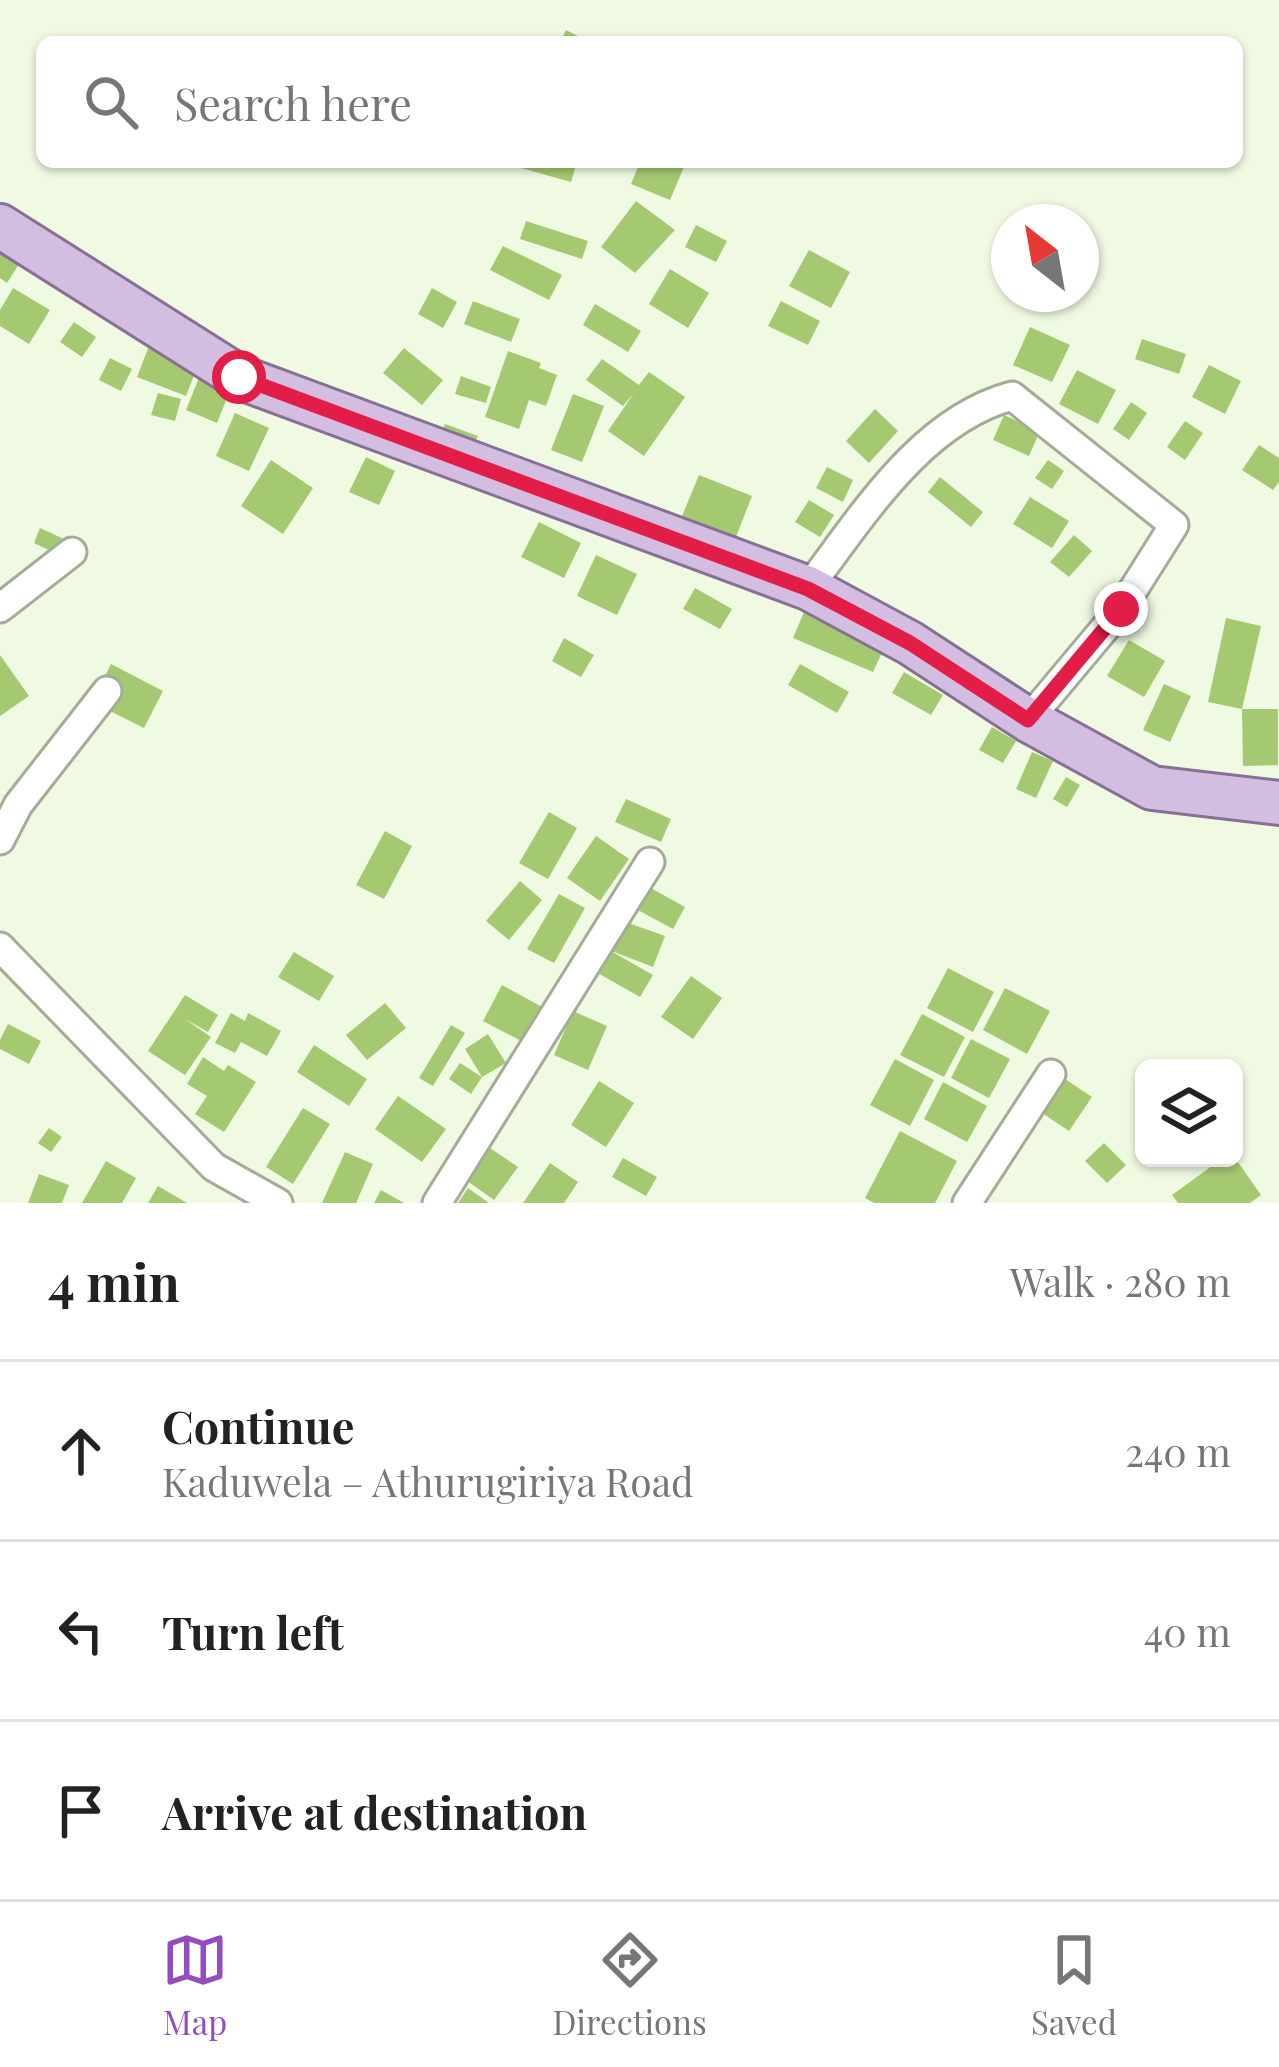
<!DOCTYPE html>
<meta charset="utf-8">
<style>
:root{--surface:#fff;--page:#f6f6f6;--text:#222;--muted:#767676;--line:#e0e0e0;--accent:#944dc0}
body{margin:0;font-family:"Playfair Display",serif;background:var(--page);color:var(--text)}
.controls{position:absolute;right:36px;bottom:36px;display:grid;overflow:hidden;border-radius:18px;box-shadow:0 3px 9px #0004}
.controls button{width:108px;height:108px;display:grid;place-items:center;padding:0;border:0;border-bottom:3px solid var(--line);background:var(--surface);color:var(--text);font:60px sans-serif}
.compass{position:absolute;left:991px;top:204px;width:108px;height:108px;border-radius:50%;background:var(--surface);box-shadow:0 3px 9px #0004;rotate:329deg}
.stop{position:absolute;width:36px;height:36px;margin:-27px;border:9px solid #e11d48;border-radius:50%;background:#fff}
.stop.end{background:#e11d48;border-color:#fff;box-shadow:0 3px 12px #0008}
.list{margin:0;padding:0;list-style:none}
h2{display:flex;justify-content:space-between;align-items:center;height:156px;margin:0;padding:0 48px;font-size:51px}
h2 small{font-size:39px;font-weight:400;color:var(--muted)}
.list li{display:grid;grid-template-columns:78px 1fr auto;gap:36px;align-items:center;box-sizing:border-box;height:180px;padding:0 48px;border-top:3px solid var(--line)}
.list b{display:block;font-size:45px;white-space:nowrap}
.list p{margin:0;font-size:39px;white-space:nowrap;color:var(--muted)}
.list em{font-size:39px;font-style:normal;color:var(--muted)}
.icon{flex:none;width:66px;height:66px;fill:none;stroke:currentColor;stroke-width:2;stroke-linecap:round;stroke-linejoin:round}
.map{position:relative;flex:none;width:1279px;height:1203px;overflow:hidden}
.search{position:absolute;background:var(--surface);box-shadow:0 3px 9px #0004;left:36px;right:36px;top:36px;height:132px;display:flex;align-items:center;gap:30px;box-sizing:border-box;padding:0 42px;border-radius:18px;color:var(--muted);font-size:45px}
.sheet{height:696px;background:var(--surface)}
nav{display:flex;justify-content:space-around;align-items:center;box-sizing:border-box;height:168px;border-top:3px solid var(--line);background:var(--surface);font-size:33px;color:var(--muted)}
nav a{display:grid;justify-items:center;gap:6px}
nav .on{color:var(--accent)}
.map>svg:first-child{display:block}
</style>
<div class="map">
<svg width="1279" height="1203" viewBox="0 0 1279 1203">
<rect width="100%" height="100%" fill="#f0fae3"/>
<path fill="#a5c971" d="M566,30l24,12h-30z
M523,162h54l-6,20 -50,-14z
M640,162h46l-16,38 -39,-16z
M636,201l39,29 -40,43 -34,-26z
M526,221l62,20 -6,18 -62,-20z
M696,225l31,16 -11,21 -31,-15z
M503,246l59,29 -13,25 -59,-30z
M0,247l21,14 -14,22 -7,-5z
M809,250l41,22 -19,36 -42,-22z
M670,269l39,24 -21,35 -39,-24z
M13,288l37,22 -21,34 -29,-18v-16z
M432,288l25,14 -14,26 -25,-14z
M473,301l47,18 -9,23 -47,-18z
M781,301l39,20 -12,24 -40,-19z
M595,304l46,27 -13,21 -45,-27z
M74,322l22,15 -14,20 -22,-15z
M1030,327l40,18 -18,37 -39,-17z
M1142,339l44,15 -7,20 -44,-15z
M149,346l49,19 -12,31 -49,-19z
M404,348l39,32 -21,25 -39,-32z
M508,351l33,12 -2,5 18,7 -11,31 -17,-6 -10,29 -34,-12z
M110,358l22,11 -11,22 -22,-11z
M602,359l37,26 10,-13 36,25 -41,59 -36,-25 26,-38 -11,13 -37,-26z
M1209,365l32,16 -16,33 -33,-17z
M1077,370l39,20 -18,34 -39,-20z
M200,375l31,13 -14,35 -31,-13z
M461,376l30,11 -5,16 -31,-9z
M158,393l23,6 -6,22 -24,-6z
M573,394l31,12 -22,56 -31,-12z
M1131,402l16,11 -18,27 -16,-11z
M875,409l23,22 -29,32 -23,-22z
M235,413l34,15 -20,43 -33,-15z
M1004,415l36,16 -11,25 -36,-16z
M1185,421l18,12 -18,27 -18,-13z
M445,424l33,12 -6,14 -32,-12z
M1259,445l20,13v24l-6,8 -31,-20z
M366,457l29,14 -16,34 -30,-13z
M271,460l42,28 -30,46 -42,-28z
M1048,460l16,11 -12,18 -17,-11z
M827,467l26,13 -10,22 -27,-14z
M699,475l53,21 -16,41 -54,-21z
M940,477l43,35 -12,15 -43,-35z
M1030,497l39,24 -17,27 -39,-24z
M809,500l25,15 -14,22 -25,-15z
M539,522l42,21 -17,35 -43,-21z
M40,528l24,11 -7,15 -23,-11z
M1074,535l18,16 -23,26 -19,-15z
M596,555l41,19 -20,41 -40,-19z
M695,588l37,21 -12,20 -37,-20z
M804,612l81,34 -12,26 -80,-34z
M1226,618l35,8 -19,83 -34,-7z
M564,638l30,17 -13,22 -29,-16z
M1129,640l36,21 -21,36 -37,-21z
M0,655l29,41 -29,20z
M111,664l52,27 -19,37 -52,-26z
M800,664l49,28 -12,21 -49,-28z
M904,672l39,23 -12,20 -39,-22z
M1164,684l27,12 -21,46 -27,-12z
M1242,709h36v56l-35,1z
M992,727l24,14 -13,22 -24,-13z
M1032,752l21,9 -17,37 -20,-9z
M1066,777l14,8 -13,22 -14,-8z
M626,799l45,20 -10,23 -46,-20z
M549,812l28,16 -29,51 -29,-16z
M385,831l27,15 -28,53 -28,-14z
M596,836l33,23 -29,42 -33,-23z
M520,881l22,19 -33,40 -23,-19z
M649,887l36,20 -12,22 -37,-20z
M559,894l26,14 -31,55 -27,-14z
M620,920l45,16 -12,31 -44,-17 44,25 -13,22 -44,-25z
M294,952l40,24 -15,25 -41,-24z
M948,968l46,24 -21,40 -46,-24z
M691,976l31,22 -29,41 -32,-22z
M502,985l42,23 -19,35 -42,-22z
M1005,988l45,23 -23,43 -44,-24z
M185,995l33,20 -10,17 -23,-13 26,18 -26,38 -37,-24z
M385,1003l21,25 -39,32 -21,-25z
M573,1011l34,15 -19,44 -34,-15z
M231,1013l14,8 3,-8 33,18 -14,25 -26,-14 -6,11 -20,-10z
M922,1014l43,23 -21,40 -44,-22z
M8,1024l33,17 -12,23 -29,-15v-9z
M451,1025l14,8 -32,53 -14,-8z
M488,1034l18,29 -24,14 -17,-28z
M971,1039l39,20 -21,39 -38,-20z
M314,1045l53,34 -18,27 -52,-34z
M203,1057l21,14 4,-6 28,17 -32,50 -29,-18 12,-18 -20,-12z
M895,1059l39,21 -24,46 -40,-21z
M460,1063l22,14 -11,17 -22,-15z
M1065,1079l27,18 -23,34 -27,-18z
M599,1081l35,22 -28,44 -35,-22z
M943,1082l44,24 -20,36 -43,-23z
M398,1096l48,33 -24,33 -47,-33z
M303,1108l27,16 -37,60 -27,-17z
M49,1128l13,9 -11,15 -13,-9z
M900,1131l57,30 -22,42h-61l-9,-5z
M1104,1143l22,22 -19,18 -22,-22z
M487,1146l31,21 -24,33 -31,-22z
M345,1152l28,12 -17,39h-34z
M623,1158l34,19 -11,19 -34,-19z
M1223,1158h12l26,37 -11,8h-72l-6,-8z
M106,1161l30,17 -14,25h-40z
M550,1163l28,19 -14,21h-41z
M39,1174l30,11 -7,18h-34z
M158,1186l29,17h-39z
M468,1188l21,15h-31z
M381,1190l23,13h-30z"/>
<g fill="none" stroke-linecap="round" stroke-linejoin="round">
<g stroke="#a2ac97" stroke-width="33">
<path id="minor" d="M808,588c54,-71 113,-168 204,-192l162,129 -53,84 -93,111
M0,608l72,-56
M0,840l18,-35 89,-114
M0,947l214,220 64,36
M437,1203l213,-341
M967,1203l84,-129"/>
</g>
<g stroke="#867195" stroke-width="48">
<path id="primary" d="M0,226l239,151 569,211 102,55 118,77 124,68 127,15"/>
</g>
<use href="#minor" stroke="#fff" stroke-width="27"/>
<use href="#primary" stroke="#d3bee2" stroke-width="42"/>
</g>
<g fill="none" stroke-linecap="round" stroke-linejoin="round">
<path stroke="#e11d48" stroke-width="15" d="M239,377l569,212 102,54 118,77 93,-111"/>
</g>
</svg>
<div class="controls">
<button><svg class="icon" aria-label="layers" viewBox="0 0 24 24"><path d="M12 4l9 5-9 5-9-5zM3 14l9 5 9-5"/></svg></button>
</div>
<svg class="compass" viewBox="-18 -18 36 36"><path d="M0-13l5 13h-10z" fill="#e53935"/><path d="M0 13l5-13h-10z" fill="#767676"/></svg>
<div class="stop" style="left:239px;top:377px"></div>
<div class="stop end" style="left:1121px;top:609px"></div>
<div class="search"><svg class="icon" aria-label="search" viewBox="0 0 24 24"><circle cx="10" cy="10" r="6"/><path d="M15 15l6 6"/></svg>Search here</div>
</div>
<section class="sheet">
<h2>4 min<small>Walk · 280 m</small></h2>
<ul class="list">
<li><svg class="icon" aria-label="ahead" viewBox="0 0 24 24"><path d="M12 20V5M6 11l6-6 6 6"/></svg><div><b>Continue</b><p>Kaduwela – Athurugiriya Road</p></div><em>240 m</em></li>
<li><svg class="icon" aria-label="left" viewBox="0 0 24 24"><path d="M17 20v-9H6M10 6l-5 5 5 5"/></svg><div><b>Turn left</b></div><em>40 m</em></li>
<li><svg class="icon" aria-label="arrive" viewBox="0 0 24 24"><path d="M6 21V4h12l-3 4 3 4H6"/></svg><div><b>Arrive at destination</b></div></li>
</ul>
</section>
<nav>
<a class="on"><svg class="icon" aria-label="map" viewBox="0 0 24 24"><path d="M3 6l6-2 6 2 6-2v14l-6 2-6-2-6 2zM9 4v14M15 6v14"/></svg>Map</a>
<a><svg class="icon" aria-label="directions" viewBox="0 0 24 24"><path d="M12 3l9 9-9 9-9-9zM9 14v-3h6M13 9l2 2-2 2"/></svg>Directions</a>
<a><svg class="icon" aria-label="saved" viewBox="0 0 24 24"><path d="M7 4h10v16l-5-4-5 4z"/></svg>Saved</a>
</nav>
